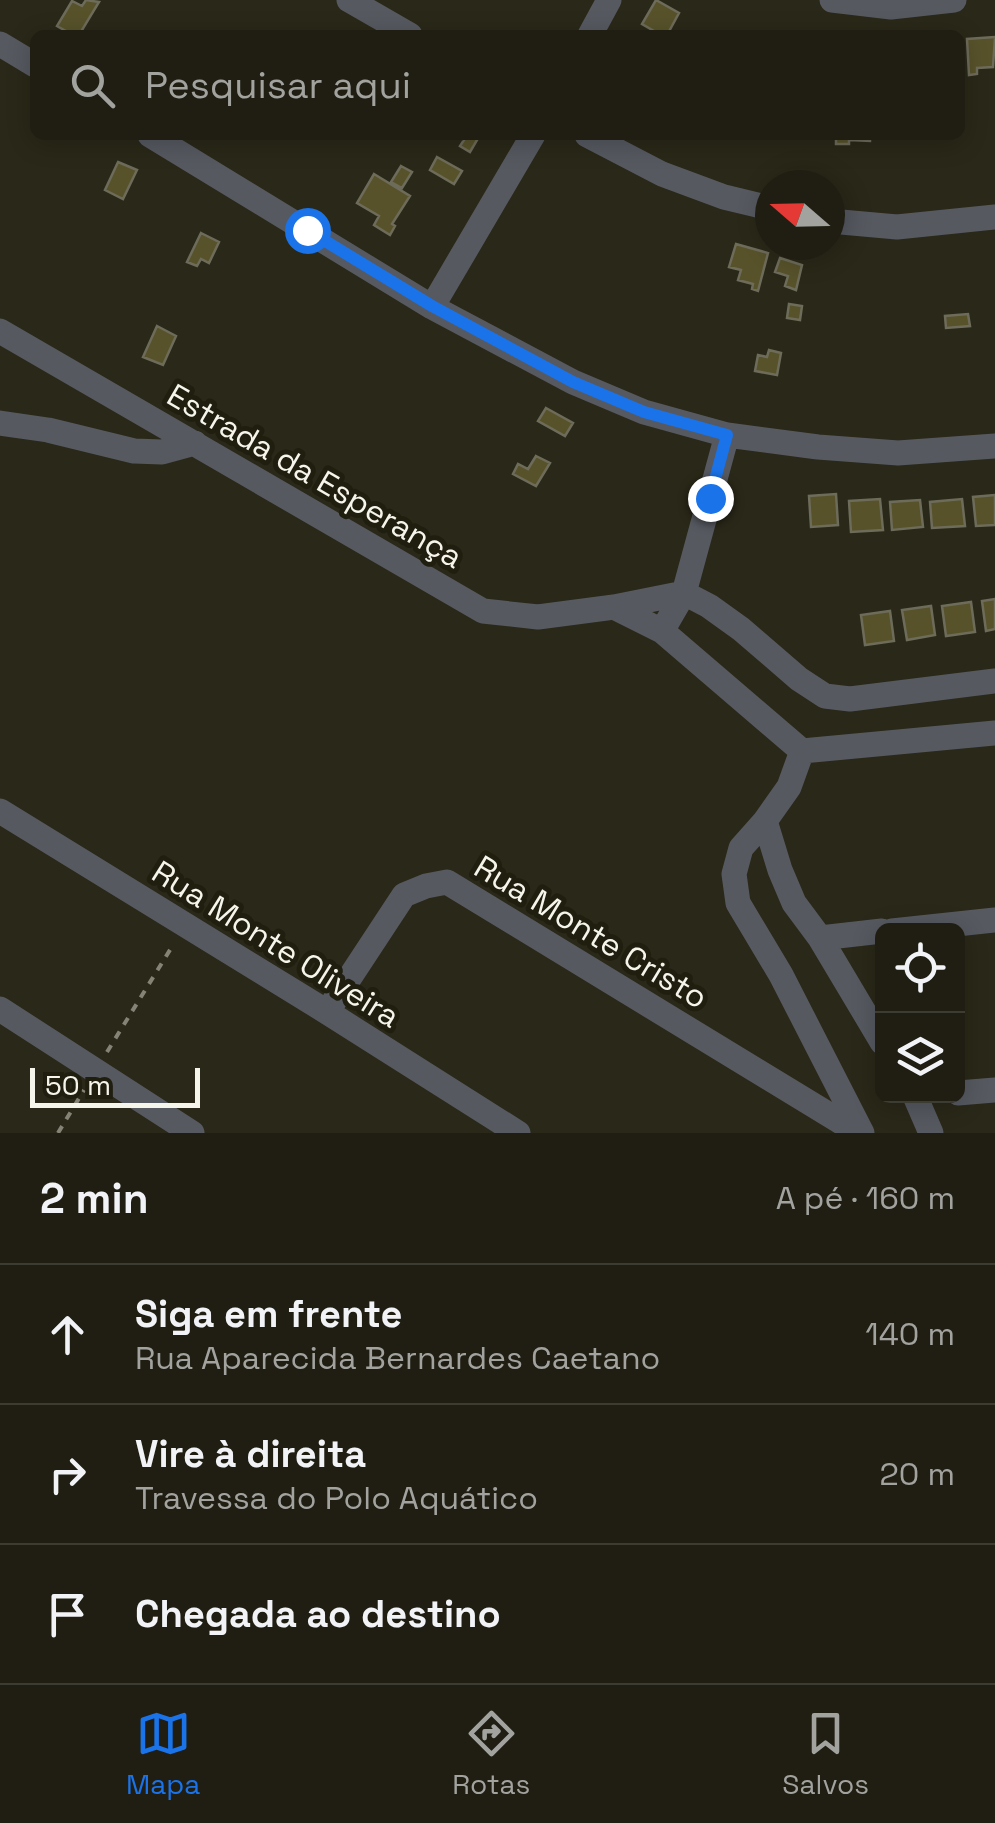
<!DOCTYPE html>
<html lang="pt">
<meta charset="utf-8">
<style>
:root{--surface:#201e12;--page:#28271b;--text:#f1f3f6;--muted:#a2a29f;--line:#3d3c32;--accent:#1a73e8}
body{margin:0;font-family:"Space Grotesk",sans-serif;background:var(--page);color:var(--text)}
.controls{position:absolute;right:30px;bottom:30px;display:grid;overflow:hidden;border-radius:15px;box-shadow:0 5px 25px #0003}
.controls button{width:90px;height:90px;display:grid;place-items:center;padding:0;border:0;border-bottom:2px solid var(--line);background:var(--surface);color:var(--text);font:50px sans-serif}
.compass{position:absolute;left:755px;top:170px;width:90px;height:90px;border-radius:50%;background:var(--surface);box-shadow:0 5px 25px #0003;rotate:290deg}
.scale{position:absolute;left:30px;bottom:25px;width:170px;box-sizing:border-box;padding-left:10px;border:5px solid #f6f5eb;border-top:0;font-size:28px;line-height:35px;white-space:nowrap;color:#f6f5eb;-webkit-text-stroke:8px #201e0f;paint-order:stroke}
.stop{position:absolute;width:30px;height:30px;margin:-22px;border:8px solid #1a73e8;border-radius:50%;background:#fff}
.stop.end{background:#1a73e8;border-color:#fff;box-shadow:0 2px 10px #0008}
.list{margin:0;padding:0;list-style:none}
h2{display:flex;justify-content:space-between;align-items:center;height:130px;margin:0;padding:0 40px;font-size:42px}
h2 small{font-size:32px;font-weight:400;color:var(--muted)}
.list li{display:grid;grid-template-columns:65px 1fr auto;gap:30px;align-items:center;box-sizing:border-box;height:140px;padding:0 40px;border-top:2px solid var(--line)}
.list b{display:block;font-size:38px;white-space:nowrap}
.list p{margin:0;font-size:32px;white-space:nowrap;color:var(--muted)}
.list em{font-size:32px;font-style:normal;color:var(--muted)}
.icon{flex:none;width:55px;height:55px;fill:none;stroke:currentColor;stroke-width:2;stroke-linecap:round;stroke-linejoin:round}
.map{position:relative;flex:none;width:995px;height:1133px;overflow:hidden}
.search{position:absolute;background:var(--surface);box-shadow:0 5px 25px #0003;left:30px;right:30px;top:30px;height:110px;display:flex;align-items:center;gap:25px;box-sizing:border-box;padding:0 35px;border-radius:15px;color:var(--muted);font-size:38px}
.sheet{height:550px;background:var(--surface)}
nav{display:flex;justify-content:space-around;align-items:center;box-sizing:border-box;height:140px;border-top:2px solid var(--line);background:var(--surface);font-size:28px;color:var(--muted)}
nav a{display:grid;justify-items:center;gap:5px}
nav .on{color:var(--accent)}
.map>svg:first-child{display:block}
</style>
<div class="map">
<svg width="995" height="1133" viewBox="0 0 995 1133">
<rect width="100%" height="100%" fill="#2a2818"/>
<path fill="#57522a" stroke="#6d6b5a" stroke-width="2.5" d="M86,0l13,2 -20,33h-6l-16,-9 15,-25 10,5z
M656,0l23,13 -12,22h-6l-19,-11z
M995,37l-2,30 -16,1v6l-8,1 -2,-36z
M454,135h26l-10,17 -10,-6 4,-6z
M836,135h34v6l-21,-1v4h-13z
M437,157l25,14 -8,13 -24,-14z
M118,162l19,8 -14,29 -18,-9z
M401,166l11,6 -10,16 -11,-6z
M374,174l36,22 -18,28 3,2 -5,9 -16,-10 5,-9 -22,-13z
M201,233l18,9 -10,21 -8,-4 -4,7 -10,-4z
M736,244l32,9 -10,38 -6,-2 1,-5 -15,-4 3,-10 -12,-3z
M780,258l22,7 -6,25 -11,-4 3,-10 -13,-4z
M789,304l13,2 -2,14 -13,-2z
M968,314l2,12 -24,2 -1,-12z
M157,326l19,10 -13,29 -20,-8z
M769,350l12,3 -4,22 -22,-4 3,-16 9,2z
M546,408l27,15 -8,13 -27,-15z
M536,456l14,7 -14,23 -23,-12 5,-10 10,5z
M836,494l2,31 -27,2 -2,-31z
M995,495v30l-19,1 -3,-29z
M880,499l3,31 -32,2 -2,-31z
M962,499l3,27 -33,2 -2,-26z
M920,500l3,27 -31,3 -2,-28z
M995,599v30l-9,2 -4,-30z
M971,602l4,30 -29,4 -4,-30z
M931,606l4,29 -28,5 -5,-30z
M890,611l4,30 -29,4 -4,-30z"/>
<g fill="none" stroke-linecap="round" stroke-linejoin="round">
<path stroke="#858376" stroke-width="4" stroke-dasharray="8 8" stroke-linecap="butt" d="M107,1052l66,-107
M58,1133l26,-43"/>
<path stroke="#565960" stroke-width="25" d="M349,0l61,35
M832,0l59,7 63,-7
M590,35l19,-35
M0,44l35,21
M150,135l282,172 141,75 71,30 83,23 91,12 80,6 97,-7
M587,135l75,39 62,23 46,11
M830,221l67,6 98,-10
M432,307l101,-172
M0,331l483,280 55,6 76,-10 70,-14
M0,423l48,7 86,21 28,1 33,-9
M684,593l25,13 32,23 58,50 26,17 25,3 145,-18
M614,607l48,24 140,120
M662,631l22,-38 43,-158
M802,751l-13,36 -24,34 -24,27 -7,26 4,29 43,72 81,158
M802,751l193,-18
M0,811l327,201 191,121
M765,821l15,49 14,33 26,35 62,104
M892,931l103,-11
M820,938l62,-7
M0,1009l192,124
M327,1012l77,-117 22,-9 21,-4 412,251
M958,1093l37,-3
M915,1096l16,37"/>
</g>
<g fill="none" stroke-linecap="round" stroke-linejoin="round">
<path stroke="#1a73e8" stroke-width="12" d="M307,230l125,76 141,76 71,30 83,23 -17,63"/>
</g>
<g text-anchor="middle" stroke-width="10" stroke-linejoin="round" paint-order="stroke">
<g font-size="32" fill="#f6f5eb" stroke="#201e0f">
<text transform="translate(315 476) rotate(30)" y="11">Estrada da Esperança</text>
<text transform="translate(591 932) rotate(31)" y="11">Rua Monte Cristo</text>
<text transform="translate(276 944) rotate(32)" y="11">Rua Monte Oliveira</text>
</g>
</g>
</svg>
<div class="controls">
<button><svg class="icon" aria-label="locate" viewBox="0 0 24 24"><circle cx="12" cy="12" r="6"/><path d="M12 2v4M12 18v4M2 12h4M18 12h4"/></svg></button>
<button><svg class="icon" aria-label="layers" viewBox="0 0 24 24"><path d="M12 4l9 5-9 5-9-5zM3 14l9 5 9-5"/></svg></button>
</div>
<svg class="compass" viewBox="-18 -18 36 36"><path d="M0-13l5 13h-10z" fill="#e53935"/><path d="M0 13l5-13h-10z" fill="#a2a29f"/></svg>
<div class="scale">50 m</div>
<div class="stop" style="left:307px;top:230px"></div>
<div class="stop end" style="left:710px;top:498px"></div>
<div class="search"><svg class="icon" aria-label="search" viewBox="0 0 24 24"><circle cx="10" cy="10" r="6"/><path d="M15 15l6 6"/></svg>Pesquisar aqui</div>
</div>
<section class="sheet">
<h2>2 min<small>A pé · 160 m</small></h2>
<ul class="list">
<li><svg class="icon" aria-label="ahead" viewBox="0 0 24 24"><path d="M12 20V5M6 11l6-6 6 6"/></svg><div><b>Siga em frente</b><p>Rua Aparecida Bernardes Caetano</p></div><em>140 m</em></li>
<li><svg class="icon" aria-label="right" viewBox="0 0 24 24"><path d="M7 20v-9h11M14 6l5 5-5 5"/></svg><div><b>Vire à direita</b><p>Travessa do Polo Aquático</p></div><em>20 m</em></li>
<li><svg class="icon" aria-label="arrive" viewBox="0 0 24 24"><path d="M6 21V4h12l-3 4 3 4H6"/></svg><div><b>Chegada ao destino</b></div></li>
</ul>
</section>
<nav>
<a class="on"><svg class="icon" aria-label="map" viewBox="0 0 24 24"><path d="M3 6l6-2 6 2 6-2v14l-6 2-6-2-6 2zM9 4v14M15 6v14"/></svg>Mapa</a>
<a><svg class="icon" aria-label="directions" viewBox="0 0 24 24"><path d="M12 3l9 9-9 9-9-9zM9 14v-3h6M13 9l2 2-2 2"/></svg>Rotas</a>
<a><svg class="icon" aria-label="saved" viewBox="0 0 24 24"><path d="M7 4h10v16l-5-4-5 4z"/></svg>Salvos</a>
</nav>
